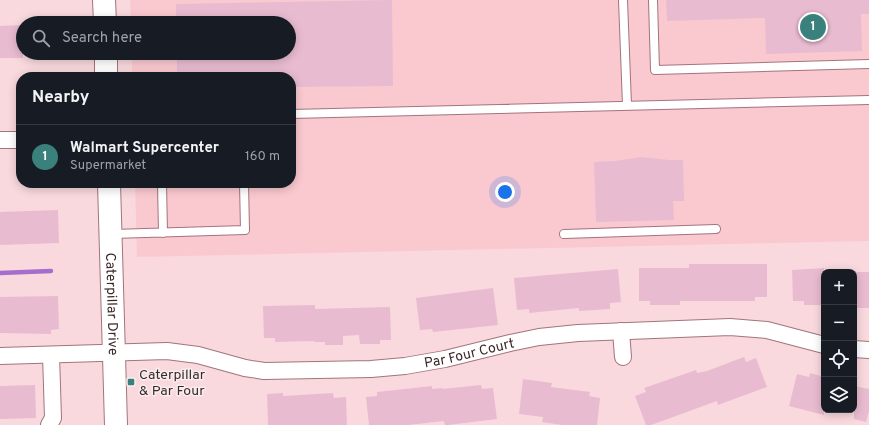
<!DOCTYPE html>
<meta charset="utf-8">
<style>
:root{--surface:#171b24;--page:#242831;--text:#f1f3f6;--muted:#9ea1a6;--line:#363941;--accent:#3a817d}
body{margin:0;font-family:Overpass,sans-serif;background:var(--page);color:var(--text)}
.controls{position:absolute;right:12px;bottom:12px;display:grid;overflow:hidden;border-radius:8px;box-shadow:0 2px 10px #0003}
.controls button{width:36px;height:36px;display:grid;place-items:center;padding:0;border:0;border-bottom:1px solid var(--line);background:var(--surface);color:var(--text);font:20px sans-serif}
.you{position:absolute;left:505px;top:192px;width:14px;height:14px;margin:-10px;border:3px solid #fff;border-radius:50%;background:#1a73e8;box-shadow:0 0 0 6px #1a73e833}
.badge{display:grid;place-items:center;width:26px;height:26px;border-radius:50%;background:var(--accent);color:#fff;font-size:13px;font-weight:700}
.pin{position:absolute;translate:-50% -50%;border:2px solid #fff;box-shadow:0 1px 4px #0006}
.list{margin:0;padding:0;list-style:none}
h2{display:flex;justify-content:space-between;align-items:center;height:52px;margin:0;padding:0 16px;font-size:17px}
h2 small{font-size:13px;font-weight:400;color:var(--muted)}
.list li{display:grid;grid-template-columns:26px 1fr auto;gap:12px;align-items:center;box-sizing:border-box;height:64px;padding:0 16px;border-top:1px solid var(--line)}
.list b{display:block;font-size:15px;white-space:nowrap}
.list p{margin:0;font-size:13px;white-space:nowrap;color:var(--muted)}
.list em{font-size:13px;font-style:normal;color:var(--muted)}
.icon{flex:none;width:22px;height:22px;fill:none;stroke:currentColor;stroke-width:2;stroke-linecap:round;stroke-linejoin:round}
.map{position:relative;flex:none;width:869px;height:425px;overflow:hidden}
.search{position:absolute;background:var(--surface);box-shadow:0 2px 10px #0003;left:16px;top:16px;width:280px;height:44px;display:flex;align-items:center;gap:10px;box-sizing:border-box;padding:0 14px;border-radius:22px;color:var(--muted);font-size:15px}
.panel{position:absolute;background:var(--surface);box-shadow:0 2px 10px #0003;left:16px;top:72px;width:280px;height:116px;border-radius:16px}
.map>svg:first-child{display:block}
</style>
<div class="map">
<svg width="869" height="425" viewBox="0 0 869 425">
<rect width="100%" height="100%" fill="#f9d9dd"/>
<path fill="#fac9d0" d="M130,0h739v241l-732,16 -2,-74h156v-106h-159v-24h157v-30h-158z"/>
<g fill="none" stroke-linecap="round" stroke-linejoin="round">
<path stroke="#a56dcd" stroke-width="4.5" d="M0,273l51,-2"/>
</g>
<path fill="#e9bbd0" d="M392,0l1,86 -102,1v-10h-114v-24h112v-30h-113v-19z
M666,0h203v14h-8l1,37 -96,3 -1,-36 -98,3z
M23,25v33h-23v-32z
M641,157l28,3h14l1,41h-11l1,19 -78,2 -2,-60 21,-1z
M58,210l1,33 -59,2v-33z
M689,264h78v33h-12v4h-75v4h-30v-4h-11v-33h50z
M824,268v37h-20v-4h-11l-1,-31z
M618,269l3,33 -11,1v6l-31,2v-3l-50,5v-4l-12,1 -3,-32z
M854,272h15v36h-15z
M493,288l5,37 -65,7 -1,-3 -12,1 -4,-32z
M58,296l1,33 -8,1v4l-51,-1v-36z
M315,305v4l75,-2 1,33h-11v4h-20l-1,-9 -16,1v9h-18v-3h-11v-1l-39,1v-4h-11l-1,-32z
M744,357l2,5 10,-4 11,29 -49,18 -1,-4 -66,24h-5l-11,-29 11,-4 -2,-4 52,-18 1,3 10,-2z
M810,373l14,4v38l-35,-9 8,-32 12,3z
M523,379l29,4 -1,4 39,5 -1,4 11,2 -3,27h-35l-20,-3 1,-5 -24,-3z
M35,385l1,33 -36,1v-33z
M481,385l1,4 11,-1 4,31 -49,6h-3l-1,-4 -36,4h-39l-3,-28 11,-1v-4l55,-6v3l10,-1v1z
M854,386l15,3v22l-3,11 -12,-3z
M283,393v3l50,-3 1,5 12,-1 1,28h-79l-1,-31z"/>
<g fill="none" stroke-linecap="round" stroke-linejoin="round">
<g stroke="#a3747b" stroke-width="10">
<path id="lane" d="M623,0l4,105
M653,0l2,70 214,-6
M291,114l578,-14
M162,183l1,50
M112,234l133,-4 -1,-47
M564,234l152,-5"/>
</g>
<g stroke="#a3747b" stroke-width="18">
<g id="street">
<path d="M0,140h21"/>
<path d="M621,331l2,26"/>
<path d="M854,349l15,1"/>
<path id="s1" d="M0,356l167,-5 31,4 47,13 19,3 107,-2 34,-3 40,-7 65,-16 29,-6 39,-4 152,-6 37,3 57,15"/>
<path d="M49,425l4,-7 -2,-63"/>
</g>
</g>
<g stroke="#a3747b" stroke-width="24">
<g id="secondary">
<path d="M104,0l1,23"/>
<path d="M106,53v24"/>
<path id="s2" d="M109,183l7,242"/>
</g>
</g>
<use href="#lane" stroke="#fff" stroke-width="8"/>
<use href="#street" stroke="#fff" stroke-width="16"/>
<use href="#secondary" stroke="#fff" stroke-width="22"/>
</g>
<rect fill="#3a817d" stroke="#f8edee" stroke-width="1.5" x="127" y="378" width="8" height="8" rx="2"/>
<g text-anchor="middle" stroke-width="3" stroke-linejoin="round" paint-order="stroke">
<g font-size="14" fill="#3c282b" stroke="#f8edee">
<text dy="5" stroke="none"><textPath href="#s2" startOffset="121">Caterpillar Drive</textPath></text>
<text dy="5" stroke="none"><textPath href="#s1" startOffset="473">Par Four Court</textPath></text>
</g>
<g font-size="14" fill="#3c282b" stroke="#f8edee" text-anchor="start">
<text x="139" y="379">Caterpillar<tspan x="139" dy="16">&amp; Par Four</tspan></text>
</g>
</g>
</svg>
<div class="controls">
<button>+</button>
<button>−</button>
<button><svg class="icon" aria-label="locate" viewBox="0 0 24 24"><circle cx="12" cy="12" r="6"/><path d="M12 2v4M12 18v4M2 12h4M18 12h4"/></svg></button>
<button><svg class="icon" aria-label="layers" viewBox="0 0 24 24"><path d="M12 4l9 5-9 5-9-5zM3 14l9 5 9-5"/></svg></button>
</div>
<div class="you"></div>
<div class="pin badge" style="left:813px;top:27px">1</div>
<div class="search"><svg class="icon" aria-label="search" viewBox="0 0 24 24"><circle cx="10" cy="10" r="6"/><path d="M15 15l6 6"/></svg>Search here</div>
<section class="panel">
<h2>Nearby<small></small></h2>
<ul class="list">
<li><span class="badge">1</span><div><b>Walmart Supercenter</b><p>Supermarket</p></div><em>160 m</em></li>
</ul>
</section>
</div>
